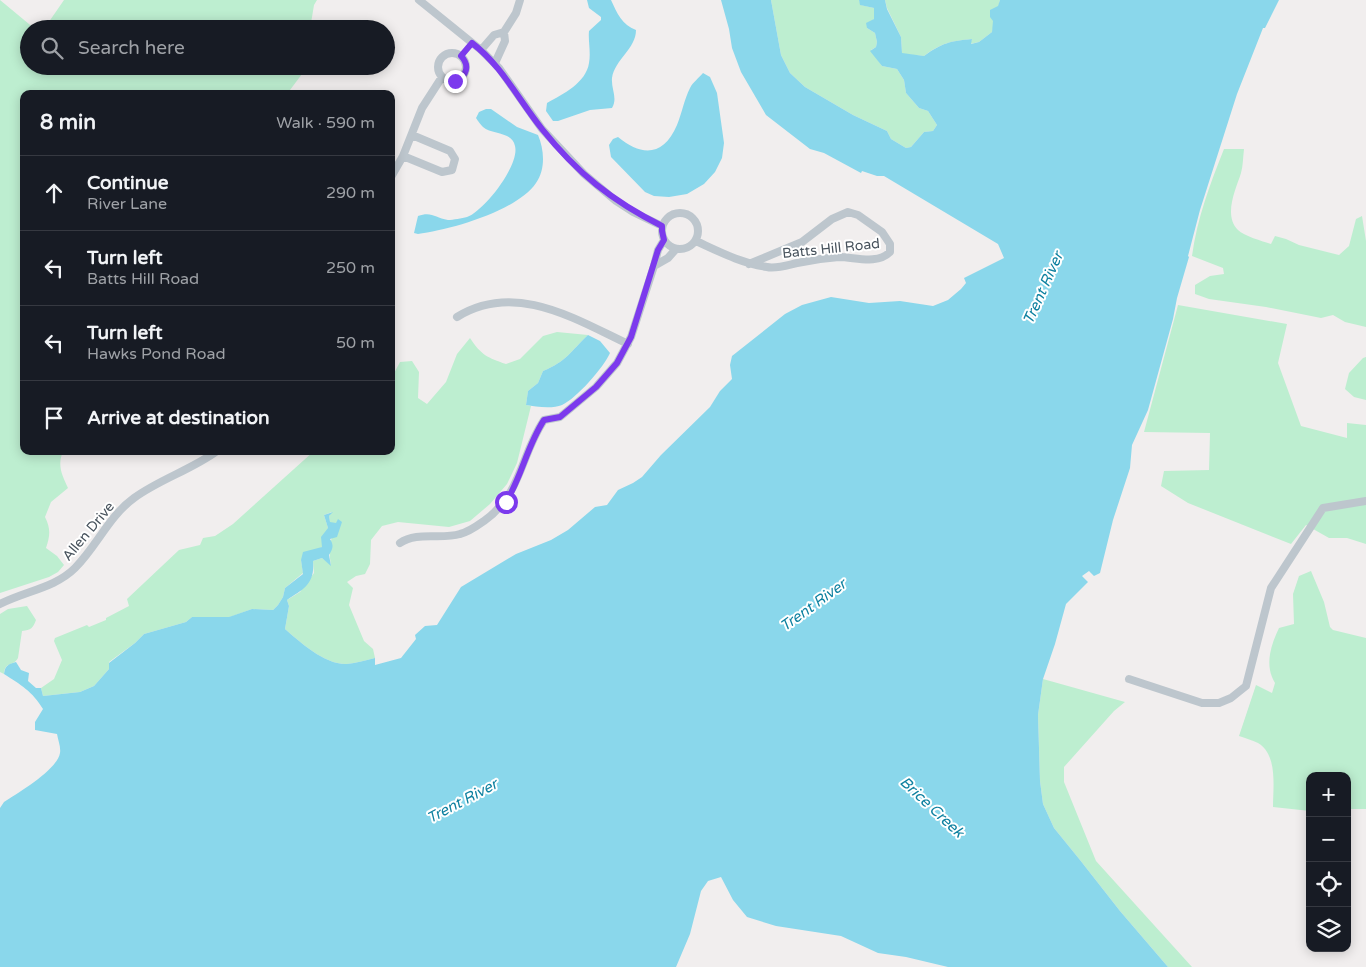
<!DOCTYPE html>
<meta charset="utf-8">
<style>
:root{--surface:#171b24;--page:#242831;--text:#f1f3f6;--muted:#9ea1a6;--line:#363941}
body{margin:0;font-family:"Varela Round",sans-serif;background:var(--page);color:var(--text)}
.controls{position:absolute;right:15px;bottom:15px;display:grid;overflow:hidden;border-radius:10px;box-shadow:0 2px 12px #0003}
.controls button{width:45px;height:45px;display:grid;place-items:center;padding:0;border:0;border-bottom:1px solid var(--line);background:var(--surface);color:var(--text);font:25px sans-serif}
.stop{position:absolute;width:15px;height:15px;margin:-11px;border:4px solid #7c3aed;border-radius:50%;background:#fff}
.stop.end{background:#7c3aed;border-color:#fff;box-shadow:0 1px 5px #0008}
.list{margin:0;padding:0;list-style:none}
h2{display:flex;justify-content:space-between;align-items:center;height:65px;margin:0;padding:0 20px;font-size:21px}
h2 small{font-size:16px;font-weight:400;color:var(--muted)}
.list li{display:grid;grid-template-columns:32px 1fr auto;gap:15px;align-items:center;box-sizing:border-box;height:75px;padding:0 20px;border-top:1px solid var(--line)}
.list b{display:block;font-size:19px;white-space:nowrap}
.list p{margin:0;font-size:16px;white-space:nowrap;color:var(--muted)}
.list em{font-size:16px;font-style:normal;color:var(--muted)}
.icon{flex:none;width:28px;height:28px;fill:none;stroke:currentColor;stroke-width:2;stroke-linecap:round;stroke-linejoin:round}
.map{position:relative;flex:none;width:1366px;height:967px;overflow:hidden}
.search{position:absolute;background:var(--surface);box-shadow:0 2px 12px #0003;left:20px;top:20px;width:375px;height:55px;display:flex;align-items:center;gap:12px;box-sizing:border-box;padding:0 18px;border-radius:28px;color:var(--muted);font-size:19px}
.panel{position:absolute;background:var(--surface);box-shadow:0 2px 12px #0003;left:20px;top:90px;width:375px;height:365px;border-radius:10px}
.map>svg:first-child{display:block}
</style>
<div class="map">
<svg width="1366" height="967" viewBox="0 0 1366 967">
<rect width="100%" height="100%" fill="#f1eeee"/>
<path fill="#bdeed0" d="M0,0l35,29h-6v37h279l-21,28h-263v357h39c-6,15 -1,24 5,37l-17,14 -6,15c6,12 5,19 1,31l11,8 7,9 -6,7 -9,5 -49,16z
M64,0h253l-3,5 -4,24h-266z
M771,0h88l2,5 13,3v11l-7,9 8,5 2,9 -1,5 -5,3 11,16 15,3 7,11 2,13 13,15 9,3 9,14 -4,6 -9,1 -13,15 -5,1 -15,-9 -4,-8 -34,-16 -48,-28 -15,-14 -9,-18z
M885,0h115l-8,32 -13,10 -9,2 2,-5c-21,2 -31,4 -48,17l-22,-2 -1,-17 -14,-29z
M1224,149h20c-1,8 -1,17 -3,24 -5,16 -18,42 -3,57 6,6 24,11 33,14l4,-8 11,3 13,6 40,10 10,-9 7,-27 6,-3 4,25v86l-21,-5 -12,-7 -12,3 -55,-11 -57,-8 -14,-5v-9l15,-9 14,-2 -1,-6 -31,-12c5,-37 18,-72 32,-107z
M1178,305l109,19 -9,39 23,63 46,12v-15l19,2v119l-19,-6h-18l-23,-13 -15,19 -103,-41 -27,-17 3,-15 45,-1 1,-37 -66,-1z
M557,332l31,3c-18,17 -21,26 -45,36l-5,12 -10,8 -2,14 5,1 -14,57 -10,21 -17,20 -20,17 -21,6 -51,-5 -16,4 -11,14 -1,24 -5,10 -9,2 -9,6 6,6 -4,17 15,36 9,8 2,9c-9,2 -19,5 -28,6 -22,1 -47,-22 -62,-35l4,-23 -2,-6 13,-8 14,-19 -1,-12 9,-3 9,7c-3,-16 0,-27 5,-41l-6,-1 -1,-7 3,-4 -8,3 4,13 -6,19 -21,13 2,13 -18,15 -2,9 -5,8 -5,5 -21,-1 -22,8h-38l-6,5 -42,12 -9,9 -26,19v7l-15,17 -14,6 -37,4 -2,-8 13,-9 8,-19 -8,-19 1,-3 32,-13 2,2 17,-7v-2l23,-12 -2,-7 52,-49 21,-5 3,-7 12,-2 18,-12 81,-73h77v-72l9,-17 12,-1 7,11 -1,26 9,6 19,-22 11,-28 13,-16c11,17 18,20 36,26l14,-5 23,-23z
M1366,357v43l-12,-3 -9,-8 4,-16 14,-15z
M1311,571l13,31 6,25 3,3 33,8v171h-19v-33h-37v35l-37,-4c0,-20 5,-52 -15,-64 -6,-3 -13,-5 -19,-7l17,-51 16,8 3,-10c-11,-18 -4,-38 4,-55l15,-4 -1,-30 6,-18z
M27,606l9,14c-3,8 -5,10 -14,11l-4,27c-5,9 -13,3 -14,16l-4,-2v-58l8,-5z
M1043,679l82,23 -11,9 -50,56v15l32,79 96,106h-24l-48,-56 -40,-51 -26,-32 -11,-24 -3,-23 -2,-66z"/>
<path fill="#8ad7eb" d="M587,0h24c6,13 11,25 25,30 0,19 -21,29 -24,48 -1,11 6,20 0,30l-22,2 -32,11h-5l-7,-10 1,-8c16,-9 39,-20 42,-40 2,-11 -1,-22 0,-32l12,-11v-3l-12,-9z
M721,0h50l10,55 9,18 15,14 48,28 34,16 4,8 15,9 5,-1 13,-15 9,-1 4,-6 -9,-14 -9,-3 -13,-15 -2,-13 -7,-11 -15,-3 -12,-15 6,-4 1,-5 -2,-9 -8,-5 -1,-5 8,-4v-11l-14,-3 -1,-5h26l2,9 14,28 1,16 22,3c18,-13 26,-15 48,-17l-1,5 8,-2 13,-10 1,-11 -3,-4v-7l8,-4 2,-6h279l-14,28h-2l-26,66 -37,116 -12,46 1,1 -12,41 -4,21 -25,91 -16,35 -2,23 -17,52 -13,53 -6,3 -5,-5 -7,5 6,6 -22,22 -11,40 -12,35 -5,36 2,66 3,23 11,24 26,32 40,51 48,56h-220l-42,-10 -28,-4 -37,-17 -65,-10 -29,-9 -14,-17 -12,-23 -13,4 -7,10 -11,43 -14,33h-676v-159l4,-6c14,-9 53,-32 56,-49 1,-6 -2,-13 -3,-19l-22,-4v-8l8,-13c-11,-18 -22,-24 -39,-35 1,-9 5,-10 12,-12l5,8 8,3 -1,8 8,7h5l2,8 37,-4 14,-6 15,-17v-6l26,-20 9,-9 42,-12 6,-5h37l23,-8 21,1 5,-5 5,-8 2,-9 18,-14 -2,-14 2,-8 19,-5 -1,-10 7,-9 -4,-13 9,-3 -4,4 1,6 6,1 2,-4 4,3 -5,15 -7,2c4,6 3,10 -1,16l2,11 -9,-8 -9,3c2,23 -9,28 -26,39l2,6 -4,23c15,13 40,36 62,35 9,-1 19,-4 28,-6v7l26,-7 15,-19 -1,-4 10,-9 12,-1 24,-38 55,-33 35,-14 17,-10 27,-23 12,-2 11,-15 15,-7 9,-6 19,-22 49,-48 10,-16 12,-12 -2,-14 2,-9 53,-42 17,-9 29,-8 38,6 31,-2 33,5 15,-6 13,-11 5,-6 -2,-5 40,-20 -6,-14 -114,-68h-7l-15,-5 -1,2 -37,-20 -14,-4 -44,-34 -25,-43 -9,-24 -3,-19z
M703,73l7,4 7,16 7,50 -2,15 -7,14 -11,12 -17,10 -18,3 -15,-1 -9,-4 -34,-35 -2,-12 4,-6 5,-2c24,20 46,19 59,-12 5,-12 7,-25 13,-37 3,-6 9,-10 13,-15z
M486,109h5l26,18 21,8c6,14 8,34 -2,48 -19,28 -86,47 -118,51l-4,-1 4,-17c14,-5 17,2 30,4 5,0 14,-2 19,-3 17,-6 53,-52 48,-71 -3,-15 -23,-11 -32,-19 -2,-2 -5,-6 -7,-9l3,-6z
M588,335l12,6 10,12c-6,14 -34,46 -48,52 -9,4 -26,2 -36,0l2,-14 10,-8 5,-12c24,-10 27,-19 45,-36z"/>
<g fill="none" stroke-linecap="round" stroke-linejoin="round">
<path stroke="#bdc6cd" stroke-width="8" d="M419,0l62,50 18,18 43,61 42,45 32,27 17,11 29,14
M504,32l12,-19 4,-13
M481,50l13,-15 10,-3 1,9 -10,22
M438 67a14 14 0 1 1 28 0a14 14 0 1 1-28 0Z
M403,156l39,16 10,-2 3,-11 -5,-8 -38,-16
M391,177l12,-21 19,-48 20,-31
M662 231a18 18 0 1 1 36 0a18 18 0 1 1-36 0Z
M664,240l-6,10 -4,16 14,-8 8,-9
M696,241c24,11 45,22 71,26 9,2 21,-2 30,-4 14,-3 28,-5 42,-6 16,0 38,8 51,-5v-8l-8,-12 -24,-17 -10,-3 -16,7 -30,23 -53,22
M457,317c58,-36 118,2 171,27
M400,543c17,-12 41,-3 60,-9 9,-2 17,-8 24,-13 38,-27 36,-65 60,-101l16,-3 36,-30 21,-24 14,-26 23,-71
M0,604c25,-13 55,-16 75,-36 22,-22 34,-52 59,-70 26,-19 57,-28 83,-47
M1129,679l73,24h17l12,-5 15,-12 25,-98 52,-80 43,-7"/>
</g>
<g fill="none" stroke-linecap="round" stroke-linejoin="round">
<path stroke="#7c3aed" stroke-width="6" d="M455,81c12,-4 15,-16 6,-25l11,-13c30,23 46,56 70,86 35,44 70,72 120,97v5l2,9 -6,10 -27,87 -14,26 -21,24 -36,30 -16,3c-17,26 -22,56 -38,82"/>
</g>
<g text-anchor="middle" stroke-width="4" stroke-linejoin="round" paint-order="stroke">
<g font-size="14" fill="#47525c" stroke="#fff">
<text transform="translate(831 248) rotate(-6)" y="5">Batts Hill Road</text>
<text transform="translate(88 531) rotate(-50)" y="5">Allen Drive</text>
</g>
<g font-size="15" font-style="italic" fill="#0e81a0" stroke="#fff">
<text transform="translate(1043 288) rotate(-66)" y="5">Trent River</text>
<text transform="translate(813 605) rotate(-36)" y="5">Trent River</text>
<text transform="translate(462 801) rotate(-28)" y="5">Trent River</text>
<text transform="translate(932 807) rotate(43)" y="5">Brice Creek</text>
</g>
</g>
</svg>
<div class="controls">
<button>+</button>
<button>−</button>
<button><svg class="icon" aria-label="locate" viewBox="0 0 24 24"><circle cx="12" cy="12" r="6"/><path d="M12 2v4M12 18v4M2 12h4M18 12h4"/></svg></button>
<button><svg class="icon" aria-label="layers" viewBox="0 0 24 24"><path d="M12 4l9 5-9 5-9-5zM3 14l9 5 9-5"/></svg></button>
</div>
<div class="stop" style="left:506px;top:502px"></div>
<div class="stop end" style="left:455px;top:81px"></div>
<div class="search"><svg class="icon" aria-label="search" viewBox="0 0 24 24"><circle cx="10" cy="10" r="6"/><path d="M15 15l6 6"/></svg>Search here</div>
<section class="panel">
<h2>8 min<small>Walk · 590 m</small></h2>
<ul class="list">
<li><svg class="icon" aria-label="ahead" viewBox="0 0 24 24"><path d="M12 20V5M6 11l6-6 6 6"/></svg><div><b>Continue</b><p>River Lane</p></div><em>290 m</em></li>
<li><svg class="icon" aria-label="left" viewBox="0 0 24 24"><path d="M17 20v-9H6M10 6l-5 5 5 5"/></svg><div><b>Turn left</b><p>Batts Hill Road</p></div><em>250 m</em></li>
<li><svg class="icon" aria-label="left" viewBox="0 0 24 24"><path d="M17 20v-9H6M10 6l-5 5 5 5"/></svg><div><b>Turn left</b><p>Hawks Pond Road</p></div><em>50 m</em></li>
<li><svg class="icon" aria-label="arrive" viewBox="0 0 24 24"><path d="M6 21V4h12l-3 4 3 4H6"/></svg><div><b>Arrive at destination</b></div></li>
</ul>
</section>
</div>
